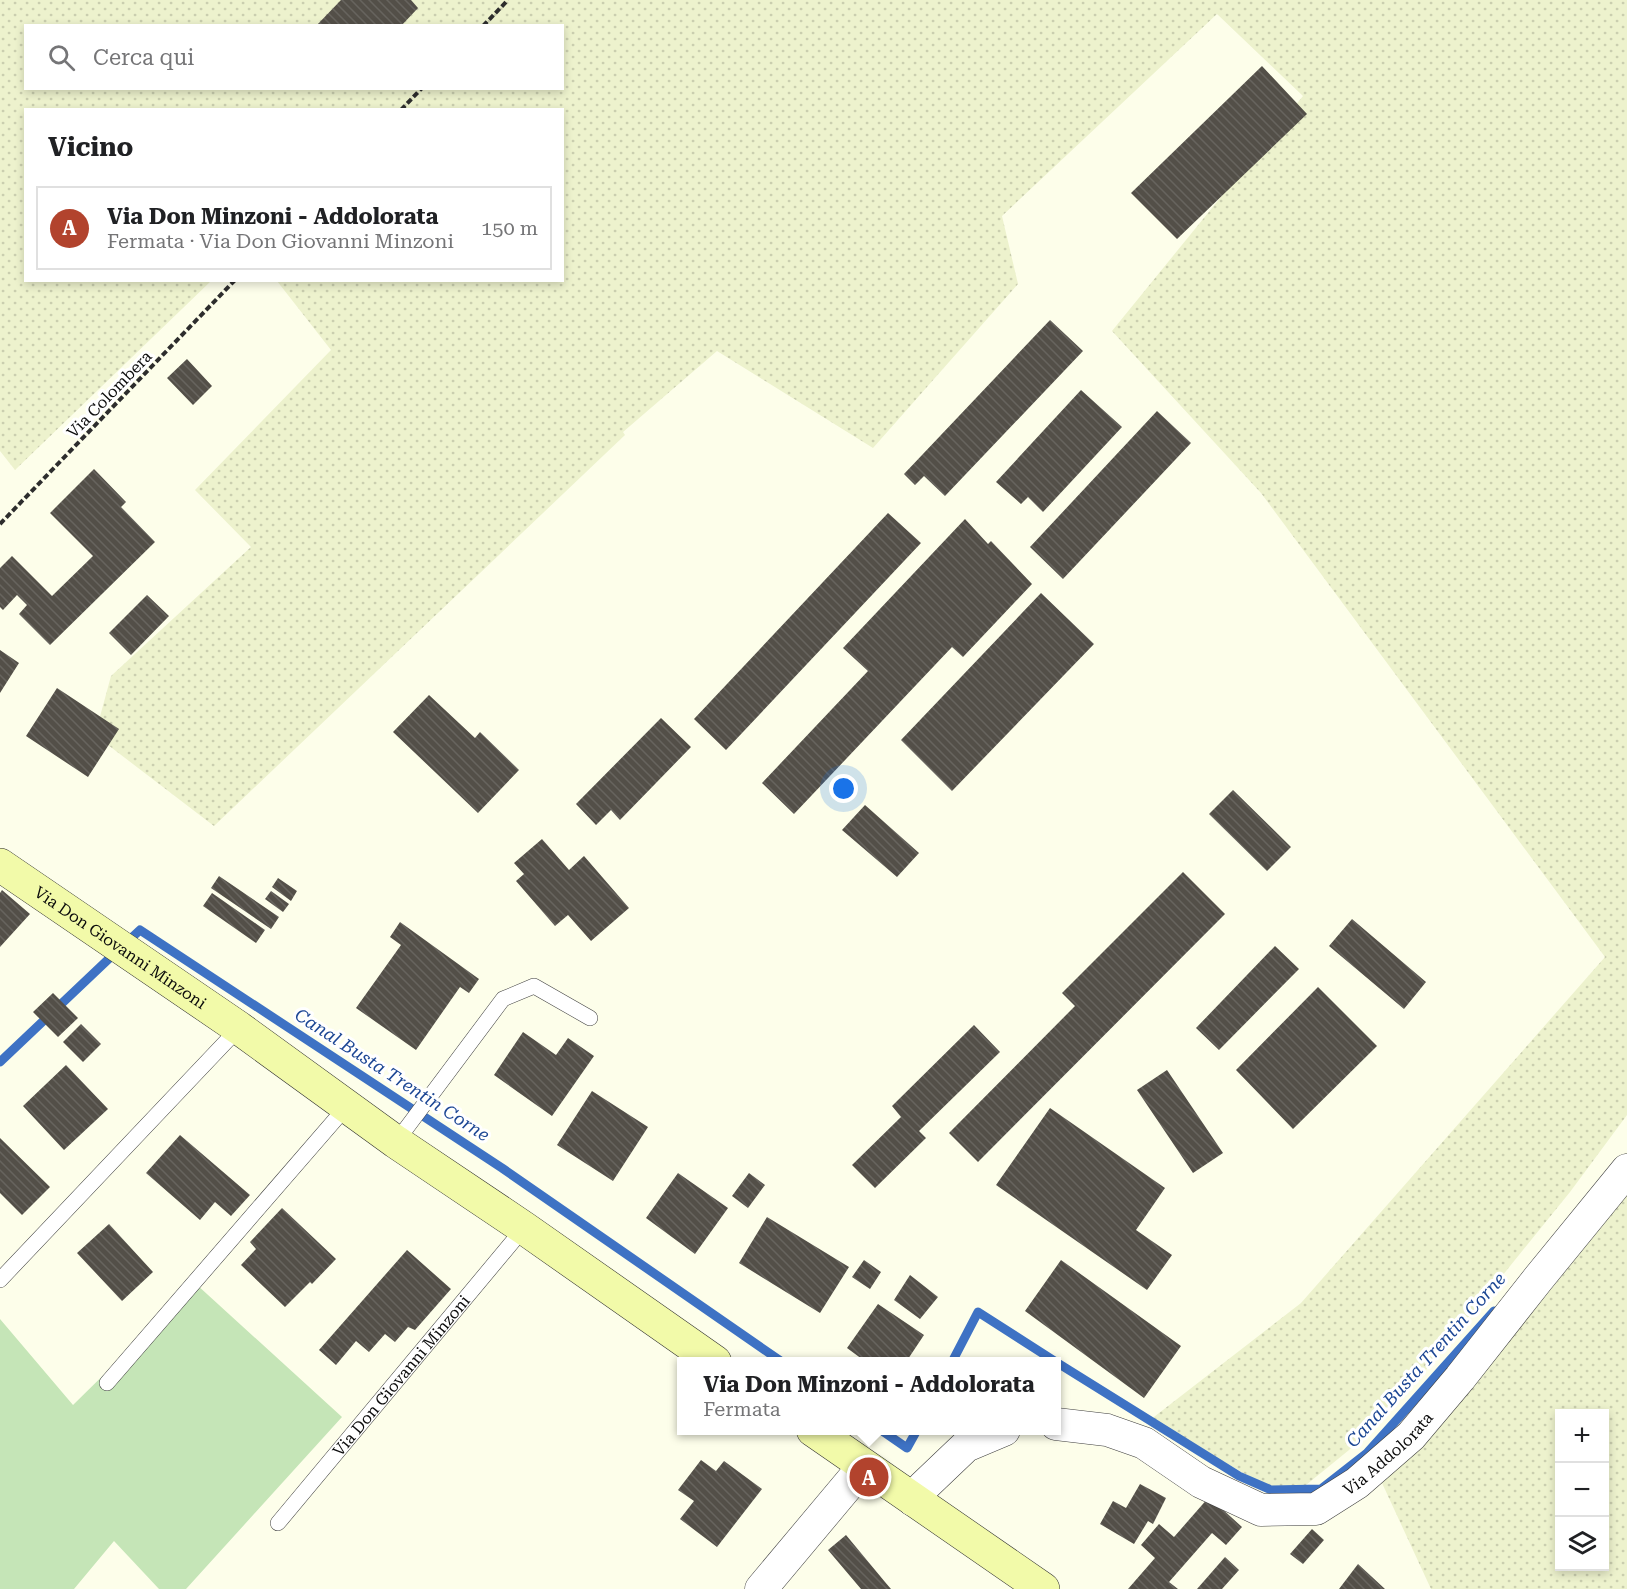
<!DOCTYPE html>
<html lang="it">
<meta charset="utf-8">
<style>
:root{--surface:#fff;--page:#f6f6f6;--text:#202124;--muted:#757577;--line:#e0e0e0;--accent:#b2432d}
body{margin:0;font-family:"Roboto Serif",serif;background:var(--page);color:var(--text)}
.controls{position:absolute;right:18px;bottom:18px;display:grid;overflow:hidden;border-radius:0px;box-shadow:0 3px 9px #0003}
.controls button{width:54px;height:54px;display:grid;place-items:center;padding:0;border:0;border-bottom:2px solid var(--line);background:var(--surface);color:var(--text);font:30px sans-serif}
.you{position:absolute;left:844px;top:789px;width:21px;height:21px;margin:-15px;border:4px solid #fff;border-radius:50%;background:#1a73e8;box-shadow:0 0 0 9px #1a73e833}
.badge{display:grid;place-items:center;width:39px;height:39px;border-radius:50%;background:var(--accent);color:#fff;font-size:20px;font-weight:700}
.pin{position:absolute;translate:-50% -50%;border:3px solid #fff;box-shadow:0 2px 6px #0006}
.popup{position:absolute;left:677px;top:1357px;width:384px;height:78px;box-sizing:border-box;display:grid;place-content:center;border-radius:0px;background:var(--surface);filter:drop-shadow(0 2px 4px #0005);font-size:20px;white-space:nowrap;color:var(--muted)}
.popup b{font-size:22px;color:var(--text)}
.popup::after{content:'';position:absolute;left:50%;top:100%;margin-left:-12px;border:12px solid transparent;border-top-color:var(--surface)}
.list{margin:0;padding:0;list-style:none}
h2{display:flex;justify-content:space-between;align-items:center;height:78px;margin:0;padding:0 24px;font-size:26px}
h2 small{font-size:20px;font-weight:400;color:var(--muted)}
.list li{display:grid;grid-template-columns:39px 1fr auto;gap:18px;align-items:center;box-sizing:border-box;height:84px;margin:0 12px 12px;padding:0 12px;border:2px solid var(--line);border-radius:0px}
.list b{display:block;font-size:22px;white-space:nowrap}
.list p{margin:0;font-size:20px;white-space:nowrap;color:var(--muted)}
.list em{font-size:20px;font-style:normal;color:var(--muted)}
.icon{flex:none;width:33px;height:33px;fill:none;stroke:currentColor;stroke-width:2;stroke-linecap:round;stroke-linejoin:round}
.map{position:relative;flex:none;width:1627px;height:1589px;overflow:hidden}
.search{position:absolute;background:var(--surface);box-shadow:0 3px 9px #0003;left:24px;top:24px;width:540px;height:66px;display:flex;align-items:center;gap:15px;box-sizing:border-box;padding:0 21px;border-radius:0px;color:var(--muted);font-size:22px}
.panel{position:absolute;background:var(--surface);box-shadow:0 3px 9px #0003;left:24px;top:108px;width:540px;height:174px;border-radius:0px}
.map>svg:first-child{display:block}
</style>
<div class="map">
<svg width="1627" height="1589" viewBox="0 0 1627 1589">
<defs>
<pattern id="farmland-dots" width="8" height="8" patternUnits="userSpaceOnUse" patternTransform="scale(1.5)"><rect width="8" height="8" fill="#edf2cd"/><path d="M2 2h.1M6 6h.1" fill="none" stroke="#caceaf" stroke-width="1.8" stroke-linecap="round"/></pattern>
<pattern id="building-back-hatch" width="6" height="6" patternUnits="userSpaceOnUse" patternTransform="scale(1.5)"><rect width="6" height="6" fill="#534f48"/><path d="M-1 5l2 2M0 0l6 6M5-1l2 2" fill="none" stroke="#67645e"/></pattern>
</defs>
<rect width="100%" height="100%" fill="#fdfeea"/>
<path fill="url(#farmland-dots)" fill-rule="evenodd" d="M0,0h1627v1115l-57,77 -157,194 -64,64 -43,35 -20,5 -16,-2 -120,-68 151,-117 304,-346 -344,-464 -149,-162 191,-235 -86,-82 -215,202 16,68 -145,164 -156,-97 -94,81 2,3 -411,391 -119,-91 16,-59 140,-129 -56,-57 136,-140 -54,-69 285,-1v-170h-536v170l185,1 -196,189 -15,-19zM26,26h536v62h-536z
M1627,1193v396h-196l-49,-106 66,-66 158,-196zM1560,1414h44v152h-44z"/>
<path fill="#c5e5b7" d="M196,1284l146,133 -156,172h-27l-45,-48 -40,48h-74v-270l73,86z"/>
<g fill="none" stroke-linecap="round" stroke-linejoin="round">
<path stroke="#3e72c4" stroke-width="9" d="M126,943l14,-13 362,238 280,194
M0,1062l116,-110
M952,1362l26,-50 78,50
M1056,1362l183,114 32,14 50,-1 46,-36 127,-142
M881,1430l26,18 10,-18"/>
</g>
<path fill="url(#building-back-hatch)" d="M341,0h70l7,8 -17,18h-85z
M1262,66l45,48 -130,125 -46,-46z
M1050,320l33,31 -138,145 -21,-20 -9,9 -11,-11z
M187,359l25,27 -19,19 -26,-27z
M1081,390l41,37 -79,85 -15,-15 -7,7 -25,-22z
M1157,411l34,32 -128,136 -33,-32z
M94,469l32,33 -5,5 34,35 -105,103 -31,-31 8,-9 -10,-10 -14,15 -3,-3v-39l12,-12 40,40 41,-40 -43,-43z
M888,513l33,30 -195,207 -32,-31z
M965,519l23,25 3,-3 41,43 -69,73 -11,-10 -158,167 -32,-31 106,-112 -25,-23z
M1041,593l53,51 -142,147 -51,-51z
M147,595l22,21 -38,39 -22,-22z
M0,650l19,13 -19,30z
M57,688l62,41 -31,48 -62,-41z
M429,695l46,43 5,-6 39,38 -41,43 -85,-81z
M661,718l30,29 -71,73 -9,-10 -15,15 -20,-21z
M1233,790l58,57 -24,24 -58,-57z
M865,805l54,48 -22,24 -55,-47z
M542,839l27,31 15,-14 45,52 -38,33 -23,-26 -13,11 -39,-45 8,-7 -10,-11z
M1183,872l42,42 -247,248 -29,-29 126,-127 -13,-13z
M219,876l60,41 -8,12 -60,-41z
M278,878l19,13 -6,10 -19,-14z
M2,890l28,24 -30,33v-54z
M271,891l18,13 -6,8 -18,-13z
M212,893l53,37 -9,13 -53,-37z
M1352,919l74,63 -22,27 -75,-63z
M400,922l79,57 -10,14 -9,-6 -44,63 -60,-42 45,-63 -11,-8z
M1275,946l24,23 -80,81 -23,-22z
M1318,987l59,59 -84,83 -57,-59z
M53,993l25,25 -20,19 -25,-25z
M81,1024l20,20 -18,18 -20,-20z
M974,1025l26,27 -81,79 7,7 -51,50 -23,-23 49,-48 -9,-11z
M523,1032l33,23 12,-17 26,18 -42,60 -58,-41z
M66,1065l42,44 -44,41 -41,-44z
M1167,1070l56,83 -30,20 -56,-83z
M592,1091l56,36 -35,54 -56,-36z
M1050,1108l115,80 -29,42 36,25 -25,35 -151,-105z
M180,1135l70,60 -19,21 -16,-14 -15,18 -54,-47z
M0,1138l50,49 -28,28 -22,-22z
M678,1173l50,35 -33,46 -49,-36z
M749,1173l16,12 -17,23 -16,-12z
M282,1208l54,51 -24,25 -2,-2 -25,25 -44,-42 15,-16 -6,-7z
M767,1217l82,50 -29,46 -81,-50z
M109,1224l44,48 -31,29 -45,-48z
M407,1250l44,39 -36,41 -7,-3 -13,15 -10,-8 -16,18 -13,-11 -20,24 -17,-15z
M864,1260l17,12 -11,17 -18,-12z
M1061,1260l120,86 -37,52 -119,-87z
M910,1275l28,22 -18,22 -26,-19z
M878,1304l46,31 -18,27h-40l-19,-14z
M701,1460l15,11 8,-10 38,28 -45,58 -37,-28 14,-18 -16,-11z
M1140,1484l26,14 -13,26 -5,-3 -14,23 -34,-20 13,-23 13,7z
M1209,1497l33,30 -16,18 -14,-12 -43,49 9,7h-50l27,-31 -14,-13 18,-21 15,13z
M1312,1529l12,11 -21,24 -13,-10z
M846,1535l39,47 6,7h-30l-33,-39z
M1225,1557l14,13 -17,19h-25z
M1358,1564l27,25h-46z"/>
<g fill="none" stroke-linecap="round" stroke-linejoin="round">
<g stroke="#3e3e3e" stroke-width="16">
<g id="lane">
<path d="M396,1142l107,-143 31,-13 56,32"/>
<path d="M0,1280l239,-252"/>
<path d="M107,1383l240,-277"/>
<path id="s1" d="M278,1523l246,-295"/>
</g>
</g>
<g stroke="#3e3e3e" stroke-width="33">
<g id="street">
<path id="s2" d="M1056,1424l51,6 37,13 57,39 60,28 55,-1 41,-26 54,-47 49,-58 78,-99 89,-109"/>
<path d="M913,1500l10,-13 43,-41 38,-16"/>
<path d="M761,1589l103,-123"/>
</g>
</g>
<g stroke="#2d2d2d" stroke-width="34">
<g id="secondary">
<path id="s3" d="M0,865l239,163 157,114 128,86 191,134"/>
<path d="M813,1430l230,159"/>
</g>
</g>
<path stroke="#2d2d2d" stroke-width="4" stroke-dasharray="6 3" stroke-linecap="butt" d="M483,26l25,-26
M401,110l21,-22
M0,524l235,-244"/>
<use href="#lane" stroke="#fff" stroke-width="15"/>
<use href="#street" stroke="#fff" stroke-width="32"/>
<use href="#secondary" stroke="#f2faa9" stroke-width="33"/>
</g>
<g text-anchor="middle" stroke-width="6" stroke-linejoin="round" paint-order="stroke">
<g font-size="16" fill="#0b0b0b" stroke="#fff">
<text transform="translate(109 394) rotate(-46)" y="6">Via Colombera</text>
<text dy="6" stroke="none"><textPath href="#s3" startOffset="146">Via Don Giovanni Minzoni</textPath></text>
<text dy="6" stroke="none"><textPath href="#s1" startOffset="192">Via Don Giovanni Minzoni</textPath></text>
<text dy="6" stroke="none"><textPath href="#s2" startOffset="372">Via Addolorata</textPath></text>
</g>
<g font-size="18" font-style="italic" fill="#1d4794" stroke="#fff">
<text transform="translate(392 1075) rotate(33)" y="6">Canal Busta Trentin Corne</text>
<text transform="translate(1426 1360) rotate(-48)" y="6">Canal Busta Trentin Corne</text>
</g>
</g>
</svg>
<div class="controls">
<button>+</button>
<button>−</button>
<button><svg class="icon" aria-label="layers" viewBox="0 0 24 24"><path d="M12 4l9 5-9 5-9-5zM3 14l9 5 9-5"/></svg></button>
</div>
<div class="you"></div>
<div class="pin badge" style="left:869px;top:1477px">A</div>
<div class="popup"><b>Via Don Minzoni - Addolorata</b>Fermata</div>
<div class="search"><svg class="icon" aria-label="search" viewBox="0 0 24 24"><circle cx="10" cy="10" r="6"/><path d="M15 15l6 6"/></svg>Cerca qui</div>
<section class="panel">
<h2>Vicino<small></small></h2>
<ul class="list">
<li><span class="badge">A</span><div><b>Via Don Minzoni - Addolorata</b><p>Fermata · Via Don Giovanni Minzoni</p></div><em>150 m</em></li>
</ul>
</section>
</div>
